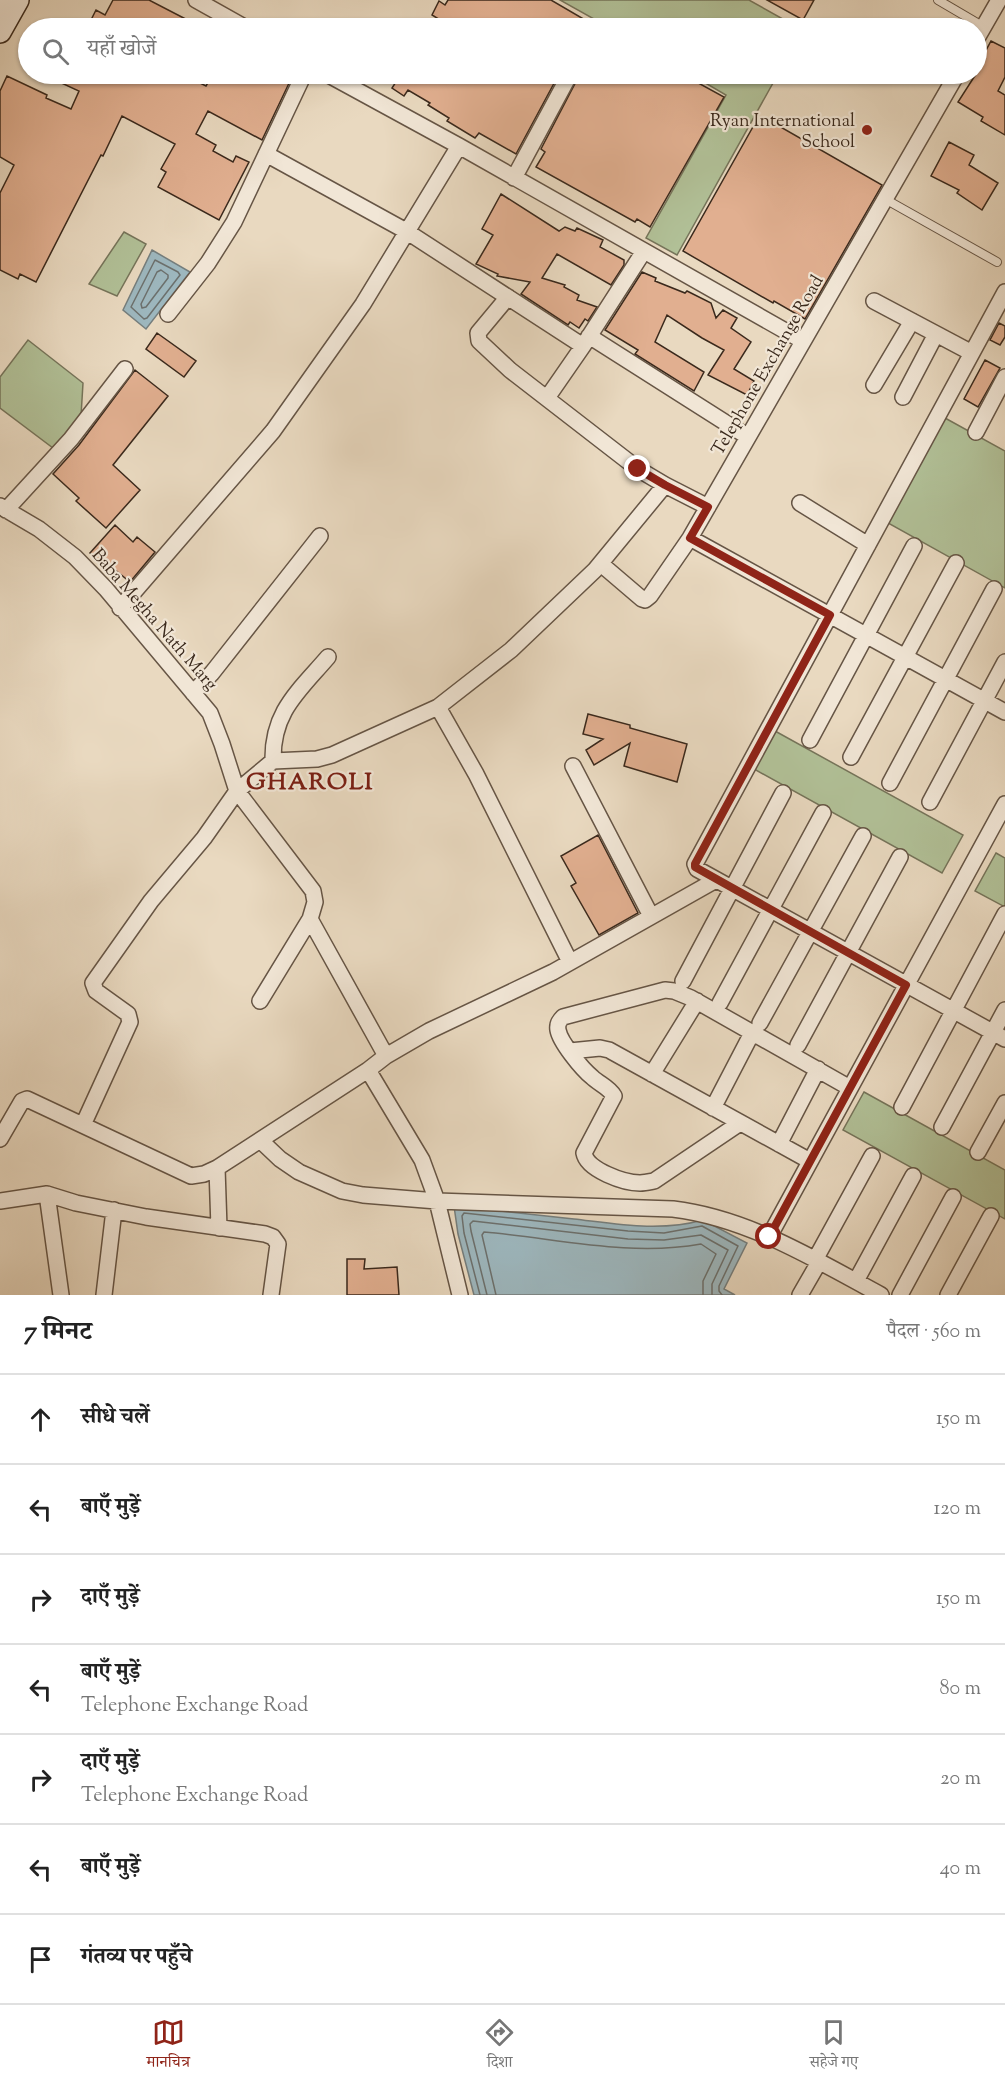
<!DOCTYPE html>
<html lang="hi">
<meta charset="utf-8">
<style>
:root{--surface:#fff;--page:#f2f2f2;--text:#222;--muted:#767676;--line:#e0e0e0;--accent:#8f2418}
body{margin:0;font-family:"Sorts Mill Goudy","Noto Serif Devanagari",serif;background:var(--page);color:var(--text)}
.stop{position:absolute;width:18px;height:18px;margin:-14px;border:4px solid #8f2418;border-radius:50%;background:#fff}
.stop.end{background:#8f2418;border-color:#fff;box-shadow:0 2px 6px #0008}
.list{margin:0;padding:0;list-style:none}
h2{display:flex;justify-content:space-between;align-items:center;height:78px;margin:0;padding:0 24px;font-size:26px}
h2 small{font-size:20px;font-weight:400;color:var(--muted)}
.list li{display:grid;grid-template-columns:39px 1fr auto;gap:18px;align-items:center;box-sizing:border-box;height:90px;padding:0 24px;border-top:2px solid var(--line)}
.list b{display:block;font-size:22px;white-space:nowrap}
.list p{margin:0;font-size:20px;white-space:nowrap;color:var(--muted)}
.list em{font-size:20px;font-style:normal;color:var(--muted)}
.icon{flex:none;width:33px;height:33px;fill:none;stroke:currentColor;stroke-width:2;stroke-linecap:round;stroke-linejoin:round}
.map{position:relative;flex:none;width:1005px;height:1295px;overflow:hidden}
.search{position:absolute;background:var(--surface);box-shadow:0 2px 4px #0004;left:18px;right:18px;top:18px;height:66px;display:flex;align-items:center;gap:15px;box-sizing:border-box;padding:0 21px;border-radius:33px;color:var(--muted);font-size:22px}
.sheet{height:708px;background:var(--surface)}
nav{display:flex;justify-content:space-around;align-items:center;box-sizing:border-box;height:84px;border-top:2px solid var(--line);background:var(--surface);font-size:16px;color:var(--muted)}
nav a{display:grid;justify-items:center;gap:3px}
nav .on{color:var(--accent)}
.map>svg:first-child{display:block}
</style>
<div class="map">
<svg width="1005" height="1295" viewBox="0 0 1005 1295">
<rect width="100%" height="100%" fill="#e9d9c0"/>
<filter id="stains"><feTurbulence type="fractalNoise" baseFrequency=".00333" numOctaves="4"/><feColorMatrix values="0 0 0 0 .2 0 0 0 0 .09 0 0 0 0 .02 0 0 0 .5 -.17"/></filter>
<radialGradient id="worn" r=".72"><stop offset=".6" stop-color="#630" stop-opacity="0"/><stop offset="1" stop-color="#630" stop-opacity=".3"/></radialGradient>
<path fill="#b1c097" stroke="#76745a" stroke-width="1.5" d="M560,0h189l50,28h-189z
M690,74h88l-101,181 -31,-17 80,-143z
M124,232l22,12 -29,52 -28,-12z
M28,340l55,43 -2,33 -28,32 -53,-40v-31z
M945,418l60,33v137l-117,-65z
M775,731l188,104 -21,38 -188,-104z
M996,853l9,5v49l-30,-16z
M864,1092l141,78v49l-162,-89z"/>
<path fill="#9db7be" stroke="#757e7d" stroke-width="1.5" d="M152,250l38,22 -44,57 -23,-19z
M454,1206c40,4 80,9 120,13 43,5 86,13 129,1l44,23 -23,46 11,6h-261l-16,-61z"/>
<g fill="none" stroke-linecap="round" stroke-linejoin="round">
<path stroke="#6c706d" stroke-width="1.5" d="M155,260l23,12 2,3 -33,43 -3,1 -13,-12z
M161,270l7,5v3l-22,29 -4,1 -1,-4 16,-32z
M480,1295l-16,-62 -2,-17 2,-3 164,18 36,2 38,-7 36,20 -19,40v5l3,4
M487,1295l-16,-64 -1,-7 3,-3 155,18 36,1 37,-5 27,15 -16,34v11
M496,1295l-14,-60 2,-3c71,6 145,25 217,12l15,10 -13,27v14"/>
</g>
<path fill="#e1af90" stroke="#3a291c" stroke-width="1.5" d="M113,0h36l54,28h-112l3,-4 -4,-2 6,-12 9,5z
M448,0h103l48,28h-158l4,-5 -13,-8 7,-14 6,4z
M767,0h47l-11,20z
M991,41l14,7v29l-7,14 7,4v40l-24,-14 2,-4 -25,-15 18,-28v-5z
M42,74h140l24,12 7,-12h66l12,5 -29,61 -54,-29 -12,23 20,11 -3,6 20,11 3,-6 13,6 -30,58 -61,-33 8,-15 -5,-3 14,-25 -53,-28 -19,40 -2,-1 -65,127 -16,-8 -2,5 -18,-9v-77l14,-28 -14,-8v-66l7,-15 40,19 -1,3 25,11 8,-18z
M401,74h158l-43,80 -37,-21 -4,5 -28,-17 2,-3 -21,-13 2,-2 -22,-13 -4,6 -12,-8z
M580,74h102l42,23 -74,130 -13,-8 -2,3 -99,-55 9,-15 -4,-3z
M758,118l12,7 2,-3 110,63 -77,134 -31,-18 -1,2 -90,-52z
M949,142l25,13 -5,10 29,18 -16,27 -25,-17 2,-3 -28,-14z
M501,194l58,37 6,-4 10,4 2,-3 26,12 -3,7 24,13v5l-13,20 -54,-31 -15,24 23,7 -1,2 15,8 -2,5 20,7 -9,14 -3,-2 -6,9 -9,-6 -2,3 -47,-31 9,-12 -33,-6 1,-2 -22,-10 17,-29 -11,-6z
M642,272l14,6 -1,3 30,12 2,-2 24,12 5,15 7,-8 14,8 -6,10 20,14 -17,27 20,12 -7,14 -39,-20 16,-25 -22,-12 -35,-23 -12,27 49,30 -10,19 -59,-37 3,-4 -33,-20z
M999,323l6,3v11l-5,8 -10,-5z
M157,333l39,28 -12,16 -38,-28z
M985,360l15,8 -22,39 -14,-8z
M135,370l33,26 -55,69 27,25 -34,38 -30,-27 3,-3 -26,-24 26,-29z
M115,525l18,17 4,-5 18,15 -25,30 -21,-17 -3,3 -16,-15z
M588,714l42,11v3l57,16 -10,38 -53,-16 6,-23 -36,22 -8,-15 17,-11 -20,-5z
M598,835l40,78 -39,22 -28,-49 5,-3 -15,-27z
M347,1259h18l-1,10 33,-2 2,28h-52z"/>
<g fill="none" stroke-linecap="round" stroke-linejoin="round">
<g stroke="#665545" stroke-width="10">
<path id="lane" d="M938,0l46,27
M885,199l112,63"/>
</g>
<g stroke="#665545" stroke-width="18">
<path id="street" d="M196,0l50,28
M976,40l23,-40
M327,74l132,72 344,195
M266,154l140,77 177,115
M514,178l56,-104
M1005,292l-310,572 2,5 308,170
M508,297l-30,36 1,8 31,29 128,99 27,16 43,22
M874,301l98,52
M168,314l40,-51 26,-41 70,-148
M589,336l159,101
M874,385l38,-64
M903,397l33,-63
M547,398l36,-52 61,-95
M976,432l29,-55
M800,503l68,42
M0,506l39,23 36,28 31,32 104,124 12,31 15,47 76,100 2,11 -5,17 76,137 -18,14 54,90 15,41 23,94
M6,510l65,-71 54,-70
M690,538l315,174
M601,564l41,35 3,1 5,-4 40,-58 267,-464
M120,608l153,-177 90,-127 96,-158
M193,693l19,-20 108,-137
M810,740l104,-194
M851,757l105,-194
M273,761c-1,-49 25,-69 55,-104
M573,766l78,150
M890,783l104,-194
M930,802l75,-140
M570,962l-94,-188 -38,-67 73,-57 84,-80 70,-85
M683,981l100,-188
M260,1001l50,-82
M720,1003l103,-190
M760,1023l103,-187
M798,1045l102,-188
M570,1051l30,-3 9,2 201,111
M386,1056l43,-25 124,-59 163,-92
M652,1074l45,-73
M902,1107l103,-193
M713,1108l39,-75
M740,1123l-86,58c-5,1 -9,2 -14,2 -16,0 -53,-13 -56,-30l30,-57c-5,-9 -15,-12 -22,-19 -10,-8 -32,-35 -34,-47 -1,-6 1,-9 5,-13l102,-27 9,1 17,7 159,90
M83,1125l47,-103 -2,-8 -32,-23 -3,-8 58,-82 53,-63 33,-47 36,-30 44,-2 15,-4 106,-48
M942,1127l63,-117
M0,1139l22,-38 5,-2 164,77 13,-2 13,-6 151,-98
M261,1141l19,18 19,13 43,19 21,4 74,6 236,8c75,9 143,51 208,86
M779,1144l39,-75
M978,1152l27,-49
M217,1168l2,60
M47,1194l14,101
M0,1201l47,-7 29,9 70,14 119,17 8,3 5,7 -7,51
M769,1237l236,-433
M815,1260l57,-104
M856,1281l57,-105
M104,1295l10,-85
M800,1295l19,-33
M900,1295l53,-98
M948,1295l43,-79"/>
</g>
<g stroke="#3a291c" stroke-width="24">
<path id="secondary" d="M0,1v-1
M0,32l18,-32"/>
</g>
<use href="#lane" stroke="#f1e6d6" stroke-width="8"/>
<use href="#street" stroke="#f1e6d6" stroke-width="15"/>
<use href="#secondary" stroke="#f1e6d6" stroke-width="21"/>
</g>
<g fill="none" stroke-linecap="round" stroke-linejoin="round">
<path stroke="#8f2418" stroke-width="8" d="M638,469l27,16 43,22 -18,31 140,77 -135,249v3l211,118 -137,252"/>
</g>
<circle fill="#8f2418" stroke="#f1e6d6" stroke-width="2" cx="867" cy="130" r="6"/>
<g text-anchor="middle" stroke-width="4.5" stroke-linejoin="round" paint-order="stroke">
<g font-size="18" fill="#3a291c" stroke="#f1e6d6" text-anchor="end">
<text x="855" y="126">Ryan International<tspan x="855" dy="21">School</tspan></text>
</g>
<g font-size="18" fill="#3a291c" stroke="#f1e6d6">
<text transform="translate(767 365) rotate(-60)" y="6">Telephone Exchange Road</text>
<text transform="translate(155 619) rotate(49)" y="6">Baba Megha Nath Marg</text>
</g>
<g font-size="24" font-weight="bold" letter-spacing="1.5" fill="#7a1f14" stroke="#f1e6d6">
<text x="310" y="789">GHAROLI</text>
</g>
</g>
<rect width="100%" height="100%" filter="url(#stains)"/>
<rect width="100%" height="100%" fill="url(#worn)"/>
</svg>
<div class="stop" style="left:769px;top:1237px"></div>
<div class="stop end" style="left:638px;top:469px"></div>
<div class="search"><svg class="icon" aria-label="search" viewBox="0 0 24 24"><circle cx="10" cy="10" r="6"/><path d="M15 15l6 6"/></svg>यहाँ खोजें</div>
</div>
<section class="sheet">
<h2>7 मिनट<small>पैदल · 560 m</small></h2>
<ul class="list">
<li><svg class="icon" aria-label="ahead" viewBox="0 0 24 24"><path d="M12 20V5M6 11l6-6 6 6"/></svg><div><b>सीधे चलें</b></div><em>150 m</em></li>
<li><svg class="icon" aria-label="left" viewBox="0 0 24 24"><path d="M17 20v-9H6M10 6l-5 5 5 5"/></svg><div><b>बाएँ मुड़ें</b></div><em>120 m</em></li>
<li><svg class="icon" aria-label="right" viewBox="0 0 24 24"><path d="M7 20v-9h11M14 6l5 5-5 5"/></svg><div><b>दाएँ मुड़ें</b></div><em>150 m</em></li>
<li><svg class="icon" aria-label="left" viewBox="0 0 24 24"><path d="M17 20v-9H6M10 6l-5 5 5 5"/></svg><div><b>बाएँ मुड़ें</b><p>Telephone Exchange Road</p></div><em>80 m</em></li>
<li><svg class="icon" aria-label="right" viewBox="0 0 24 24"><path d="M7 20v-9h11M14 6l5 5-5 5"/></svg><div><b>दाएँ मुड़ें</b><p>Telephone Exchange Road</p></div><em>20 m</em></li>
<li><svg class="icon" aria-label="left" viewBox="0 0 24 24"><path d="M17 20v-9H6M10 6l-5 5 5 5"/></svg><div><b>बाएँ मुड़ें</b></div><em>40 m</em></li>
<li><svg class="icon" aria-label="arrive" viewBox="0 0 24 24"><path d="M6 21V4h12l-3 4 3 4H6"/></svg><div><b>गंतव्य पर पहुँचे</b></div></li>
</ul>
</section>
<nav>
<a class="on"><svg class="icon" aria-label="map" viewBox="0 0 24 24"><path d="M3 6l6-2 6 2 6-2v14l-6 2-6-2-6 2zM9 4v14M15 6v14"/></svg>मानचित्र</a>
<a><svg class="icon" aria-label="directions" viewBox="0 0 24 24"><path d="M12 3l9 9-9 9-9-9zM9 14v-3h6M13 9l2 2-2 2"/></svg>दिशा</a>
<a><svg class="icon" aria-label="saved" viewBox="0 0 24 24"><path d="M7 4h10v16l-5-4-5 4z"/></svg>सहेजे गए</a>
</nav>
